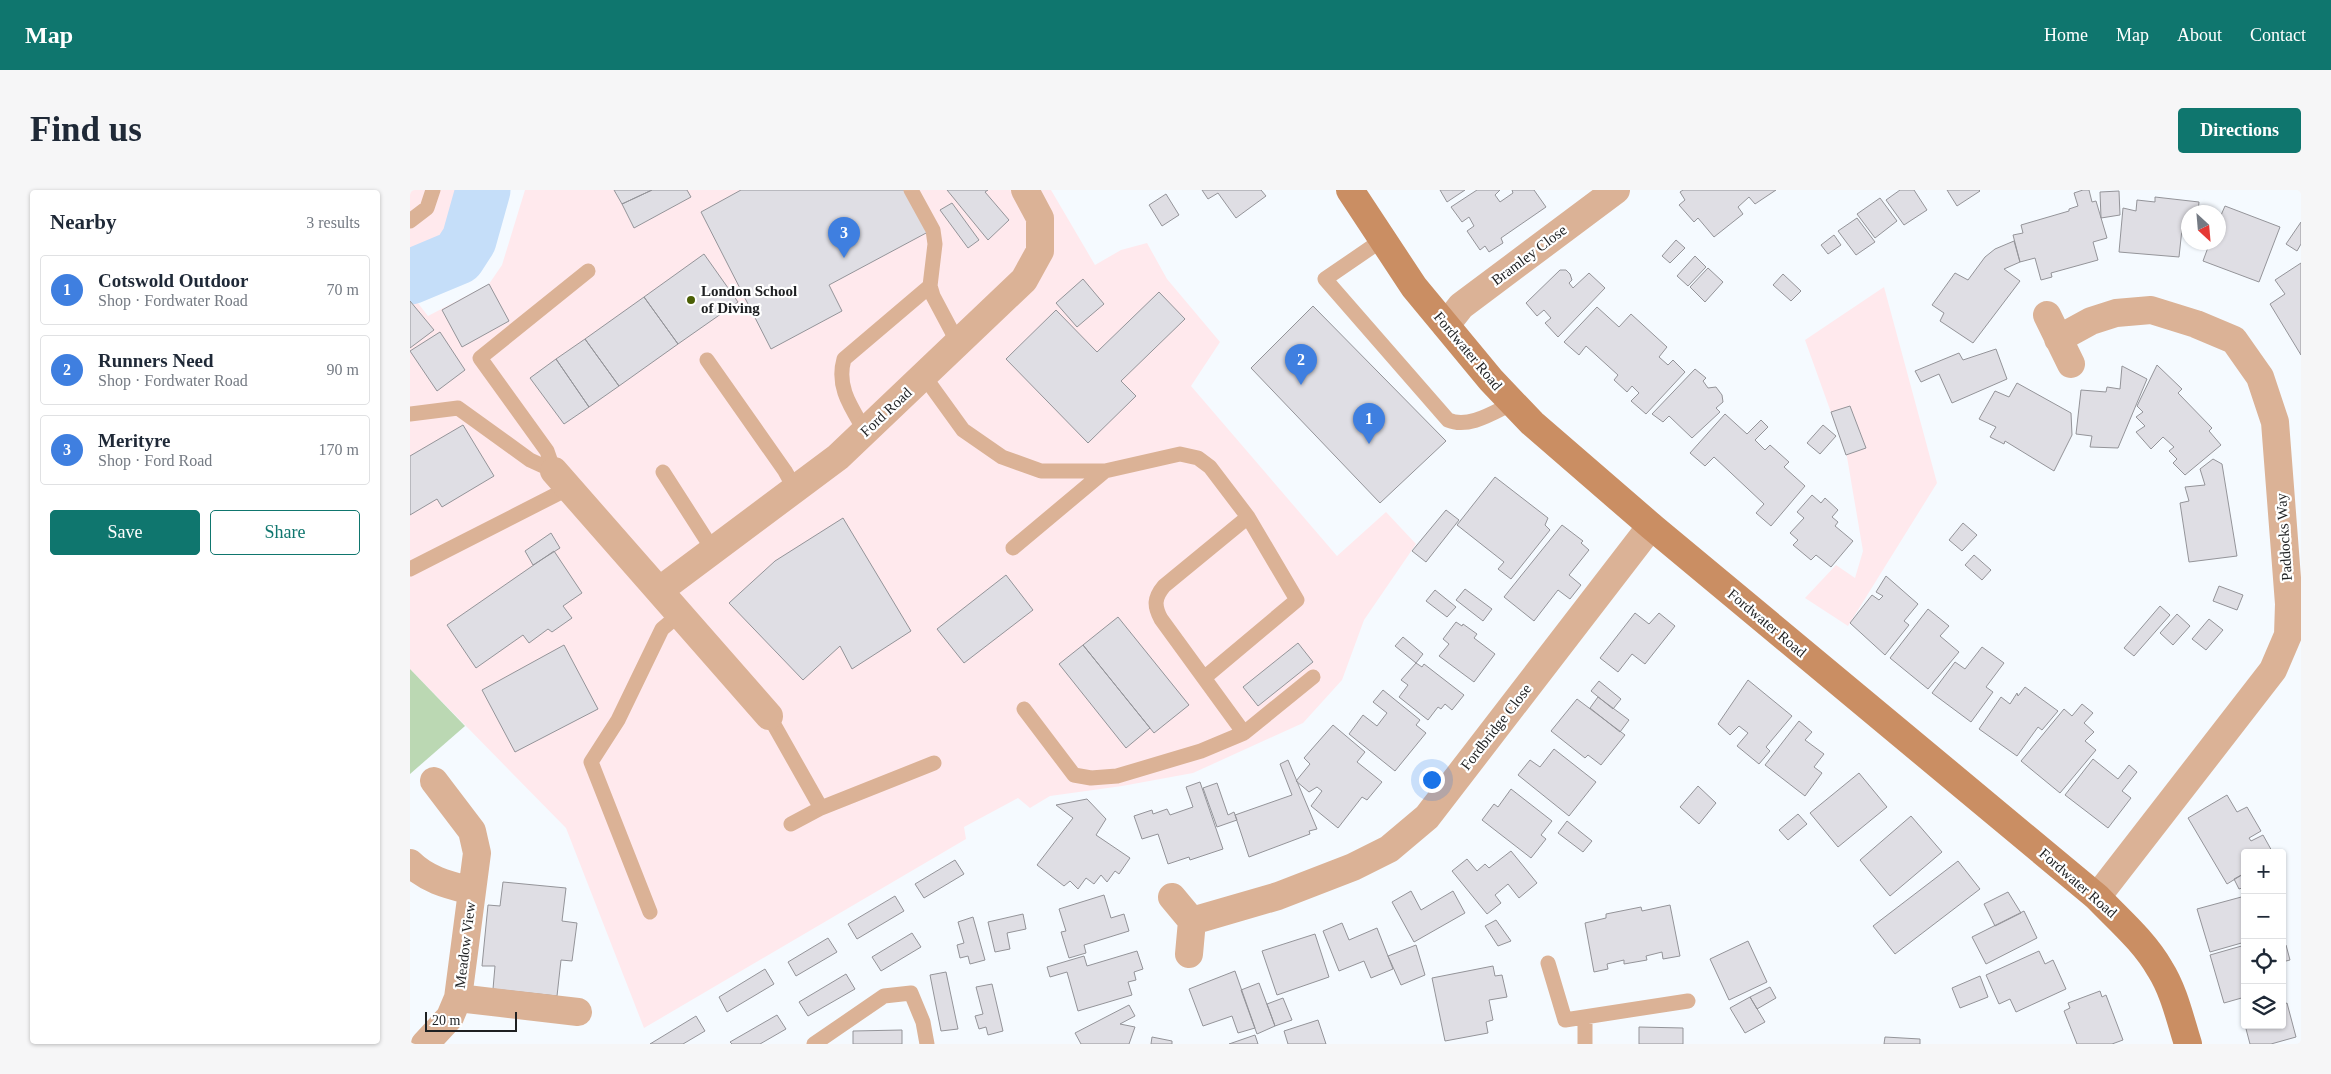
<!DOCTYPE html>
<meta charset="utf-8">
<style>
:root{--surface:#fff;--page:#f6f6f7;--text:#1f2937;--muted:#747a83;--line:#e0e1e3;--accent:#0f766e}
body{margin:0;font-family:Georgia,serif;background:var(--page);color:var(--text)}
.controls{position:absolute;right:15px;bottom:15px;display:grid;overflow:hidden;border-radius:5px;box-shadow:0 1px 4px #0004}
.controls button{width:45px;height:45px;display:grid;place-items:center;padding:0;border:0;border-bottom:1px solid var(--line);background:var(--surface);color:var(--text);font:25px sans-serif}
.compass{position:absolute;left:1771px;top:15px;width:45px;height:45px;border-radius:50%;background:var(--surface);box-shadow:0 1px 4px #0004;rotate:154deg}
.scale{position:absolute;left:15px;bottom:12px;width:92px;box-sizing:border-box;padding-left:5px;border:2px solid #1e2022;border-top:0;font-size:14px;line-height:18px;white-space:nowrap;color:#1e2022;-webkit-text-stroke:4px #fff;paint-order:stroke}
.you{position:absolute;left:1021px;top:589px;width:18px;height:18px;margin:-12px;border:4px solid #fff;border-radius:50%;background:#1a73e8;box-shadow:0 0 0 8px #1a73e833}
.badge{display:grid;place-items:center;width:32px;height:32px;border-radius:50%;background:var(--accent);color:#fff;font-size:16px;font-weight:700}
.pin{position:absolute;translate:-50% -41px;filter:drop-shadow(0 1px 2px #0008)}
.pin::after{content:'';position:absolute;top:26px;width:18px;height:15px;background:inherit;clip-path:polygon(0 0,100% 0,50% 100%)}
.list{margin:0;padding:0;list-style:none}
h2{display:flex;justify-content:space-between;align-items:center;height:65px;margin:0;padding:0 20px;font-size:21px}
h2 small{font-size:16px;font-weight:400;color:var(--muted)}
.list li{display:grid;grid-template-columns:32px 1fr auto;gap:15px;align-items:center;box-sizing:border-box;height:70px;margin:0 10px 10px;padding:0 10px;border:1px solid var(--line);border-radius:5px}
.list b{display:block;font-size:19px;white-space:nowrap}
.list p{margin:0;font-size:16px;white-space:nowrap;color:var(--muted)}
.list em{font-size:16px;font-style:normal;color:var(--muted)}
.actions{display:flex;gap:10px;padding:15px 20px}
.actions a{flex:1;padding:11px 0;border:1px solid var(--accent);border-radius:5px;text-align:center;font-size:18px;color:var(--accent)}
.actions .main{background:var(--accent);color:#fff}
.icon{flex:none;width:28px;height:28px;fill:none;stroke:currentColor;stroke-width:2;stroke-linecap:round;stroke-linejoin:round}
.map{position:relative;flex:none;width:1891px;height:854px;overflow:hidden;border-radius:5px}
header{display:flex;align-items:center;gap:30px;box-sizing:border-box;height:70px;padding:0 25px;background:var(--accent);color:#fff}
header strong{font-size:24px}
nav{display:flex;gap:28px;margin-inline-start:auto;font-size:18px}
.intro{display:flex;align-items:center;justify-content:space-between;box-sizing:border-box;height:120px;padding:0 30px}
h1{margin:0;font-size:35px}
.button{padding:12px 22px;border-radius:5px;background:var(--accent);color:#fff;font-size:18px;font-weight:700}
main{display:flex;gap:30px;padding:0 30px}
aside{flex:1;background:var(--surface);border-radius:5px;box-shadow:0 1px 4px #0004}
.map>svg:first-child{display:block}
</style>
<header>
<strong>Map</strong>
<nav><a>Home</a><a>Map</a><a>About</a><a>Contact</a></nav>
</header>
<div class="intro"><h1>Find us</h1><a class="button">Directions</a></div>
<main>
<aside>
<h2>Nearby<small>3 results</small></h2>
<ul class="list">
<li><span class="badge" style="background:#3f7fe0">1</span><div><b>Cotswold Outdoor</b><p>Shop · Fordwater Road</p></div><em>70 m</em></li>
<li><span class="badge" style="background:#3f7fe0">2</span><div><b>Runners Need</b><p>Shop · Fordwater Road</p></div><em>90 m</em></li>
<li><span class="badge" style="background:#3f7fe0">3</span><div><b>Merityre</b><p>Shop · Ford Road</p></div><em>170 m</em></li>
</ul>
<div class="actions"><a class="main">Save</a><a>Share</a></div>
</aside>
<div class="map">
<svg width="1891" height="854" viewBox="0 0 1891 854">
<rect width="100%" height="100%" fill="#f5faff"/>
<path fill="#ffe9ed" d="M0,0h61l-3,20 -16,38 -22,14 -20,7z
M115,0h526l44,75 26,-15 26,-7 20,36 53,63 -29,44 146,170 49,-44 30,32 -52,76 -22,60 -39,43 -110,50 -71,13 -72,10 -20,12 -12,-10 -54,29 2,12 -322,189 -78,-200 -156,-159v-376l18,23 61,-32 13,-19z
M1474,97l53,196 -89,143 -43,-28 31,-33 19,13 8,-27 -16,-94 -42,-117z"/>
<path fill="#bbd8b3" d="M0,479l55,57 -55,48z"/>
<g fill="none" stroke-linecap="round" stroke-linejoin="round">
<path stroke="#c5def9" stroke-width="55" d="M0,87l48,-20 11,-17 14,-50"/>
</g>
<path fill="#dfdee4" stroke="#949499" d="M204,0h38l-30,14z
M242,0h35l4,7 -57,31 -12,-24z
M331,0h165l22,42 -99,53 13,26 -71,38 -70,-137z
M537,0h41l-3,2 24,28 -21,20z
M792,0h59l5,6 -30,22 -18,-25 -10,6z
M1030,0h25l-18,12z
M1067,0h23l-5,5 5,7 13,-9 -1,-3h22l12,17 -45,31 2,5 -14,9 -4,-6 -5,4 -13,-19 7,-5 -5,-9 -7,5 -11,-15z
M1273,0h93l-21,14 -6,-7 -11,10 5,7 -29,23 -16,-19 -4,4 -15,-17 6,-5 -5,-8z
M1490,0h14l13,20 -23,15 -18,-25z
M1537,0h32l1,1 -23,15z
M1673,0h6l3,12 4,-1 11,37 -14,4 5,18 -47,13 1,4 -11,3 -6,-22 -15,4 -7,-27 10,-2 -2,-8 48,-14v-2l9,-3 -4,-13z
M1709,1l1,24 -19,3 -1,-26z
M756,4l13,21 -17,11 -13,-21z
M1745,7l44,5 -1,10h-10v18l-6,-1 -3,28 -60,-5 4,-44 13,3 1,-11 18,2z
M1470,8l17,23 -22,17 -18,-24z
M542,13l27,37 -11,8 -28,-38z
M1815,16l55,21 -21,55 -56,-21 7,-19h8v-20z
M1447,28l18,24 -19,13 -18,-24z
M1891,32v22l-4,7 -11,-7z
M1424,45l7,10 -13,9 -7,-9z
M1266,50l9,8 -15,15 -8,-7z
M1604,51l6,21 -16,7 16,12 -47,62 -33,-22 4,-8 -12,-8 23,-32 13,7 17,-23 10,-8z
M294,64l34,48 -60,42 -34,-47z
M1285,66l11,11 -18,19 -11,-10z
M1891,73v92l-31,-51 15,-10 -10,-14z
M1298,78l15,14 -18,20 -15,-15z
M1150,80h6l4,4 2,6 -3,3 4,5 16,-15 16,15 -47,49 -13,-14 6,-5 -7,-8 -7,6 -11,-13z
M1373,84l18,17 -10,10 -18,-16z
M673,89l21,25 -27,23 -21,-24z
M79,94l20,37 -47,26 -20,-37z
M749,102l26,27 -64,62 15,15 -48,47 -82,-84 50,-49 41,42z
M234,107l34,47 -59,42 -34,-47z
M0,111l24,29 -24,18z
M903,116l133,135 -66,62 -129,-135z
M1187,117l22,20 12,-13 36,33 -8,10 9,8 5,-5 12,12 -39,42 -15,-13 8,-8 -7,-7 -5,6 -13,-12 4,-5 -32,-29 -7,9 -15,-13z
M30,142l25,38 -28,21 -27,-40z
M175,149l34,47 -30,21 -33,-48z
M1586,159l11,30 -55,24 -13,-29 -18,8 -6,-11 44,-18 4,7z
M146,169l33,48 -25,17 -34,-46z
M1747,175l25,24 -4,4 34,35 -3,3 12,14 -36,30 -12,-12 4,-4 -8,-8 5,-4 -11,-10 -12,12 -15,-17 9,-6 -9,-9 7,-5 -6,-6z
M1712,176l25,13 -29,69 -28,-1 2,-11 -16,-2 5,-44 25,2 1,-5 13,2z
M1285,179l11,9 -3,3 5,7 8,-1 6,8 1,7 -7,6 4,4 -28,26 -23,-22 -6,6 -11,-8z
M1607,193l54,30 1,22 -18,36 -49,-30 -1,3 -14,-7 6,-10 -17,-8 16,-28 14,6z
M1440,216l16,42 -20,7 -15,-43z
M1315,224l22,20 14,-14 7,7 -13,13 10,10 5,-5 19,17 -5,5 21,19 -34,40 -15,-13 8,-9 -50,-47 -9,9 -15,-13z
M53,235l31,51 -52,31 -5,-8 -27,16v-59z
M1413,235l13,11 -16,18 -13,-11z
M1803,269l9,5 15,92 -48,6 -9,-59 9,-2 -4,-14 20,-2 -5,-16z
M1085,287l53,41 -3,7 5,5 -39,49 -13,-10 6,-7 -47,-37z
M1402,305l9,8 4,-5 13,12 -6,7 6,5 -3,4 18,15 -22,26 -15,-12 -5,5 -18,-15 5,-5 -8,-7 14,-15 -7,-6z
M1036,320l13,10 -33,42 -14,-11z
M433,328l68,113 -59,38 -12,-23 -37,34 -74,-77 46,-42z
M1553,333l14,12 -15,16 -13,-11z
M1152,335l21,16 -2,2 8,7 -20,25 12,10 -11,14 -12,-9 -24,31 -30,-24z
M141,343l9,15 -27,17 -8,-14z
M144,361l28,42 -19,13 9,12 -20,14 -4,-3 -19,14 -6,-8 -47,33 -29,-43z
M1564,365l17,15 -9,10 -17,-15z
M596,385l27,35 -69,53 -27,-34z
M1476,386l32,28 -14,17 5,4 -24,30 -35,-32 22,-28 7,5 4,-4 -7,-4z
M1809,396l24,9 -6,15 -24,-9z
M1055,399l27,20 -9,12 -27,-21z
M1025,400l21,17 -9,10 -21,-16z
M1750,416l10,9 -36,41 -10,-8z
M1518,419l21,17 -9,10 19,16 -31,37 -38,-31z
M1225,423l14,11 10,-11 16,13 -30,38 -13,-10 -14,18 -18,-14z
M1767,424l13,12 -17,19 -13,-12z
M708,427l71,88 -35,28 -71,-88z
M1799,429l14,11 -17,20 -14,-11z
M1046,432l6,4 1,-2 14,10 -3,4 21,16 -21,28 -35,-26 10,-12 -6,-5z
M993,447l20,17 -7,9 -21,-17z
M888,453l15,19 -55,44 -15,-19z
M154,455l34,64 -83,43 -33,-62z
M673,455l67,83 -24,20 -67,-84z
M1572,457l22,16 -18,24 7,5 -22,30 -39,-29 23,-31 10,7z
M1006,473l6,4 2,-3 40,31 -12,15 -7,-6 -4,5 -3,-2 -10,13 -29,-23 9,-12 -7,-5z
M1338,490l44,36 -26,31 4,4 -11,13 -22,-18 11,-13 -9,-7 -9,9 -12,-11z
M1189,491l22,18 -8,10 -22,-18z
M1615,497l33,24 -16,19 -4,-3 -21,29 -38,-27 22,-32 9,7 7,-11 1,3z
M973,500l37,30 -4,5 10,8 -31,38 -46,-37 14,-19 14,11 10,-13 -14,-11z
M1188,507l31,23 -9,12 -30,-24z
M1167,509l48,36 -24,30 -13,-10 -3,3 -34,-27z
M1672,514l11,9 -9,10 10,9 -9,9 11,9 -36,43 -39,-32 43,-52 8,7z
M1389,531l13,11 -7,8 19,14 -10,13 8,6 -17,23 -40,-31z
M923,535l32,27 -8,10 25,20 -15,18 -5,-3 -24,31 -27,-22 11,-15 -5,-4 -8,5 -13,-11 14,-17 -6,-6z
M1144,559l42,33 -27,34 -51,-41 12,-15 10,7z
M1683,569l25,20 11,-14 8,7 -15,19 9,7 -23,30 -43,-33z
M878,570l29,69 -8,2 1,3 -61,23 -14,-42 57,-20 -12,-31z
M1449,583l28,34 -49,40 -28,-34z
M790,592l23,67 -33,11 -1,-3 -21,7 -10,-30 -16,5 -8,-23 18,-6 1,4 14,-5 3,6 23,-8 -7,-20z
M807,593l11,32 6,-3 3,8 -20,7 -14,-39z
M1288,596l18,17 -17,21 -19,-17z
M1101,599l41,32 -11,14 5,4 -15,19 -49,-38 12,-16 4,3z
M1817,605l10,17 10,-5 14,24 -12,7 2,3 12,-6 10,18h-28v20l-18,11 -39,-66z
M677,609l19,20 -10,16 34,23 -11,16 -4,-3 -8,11 -6,-7 -7,9 -8,-6 -8,11 -8,-8 -6,5 -27,-21 36,-47 -17,-13z
M1388,624l9,10 -19,16 -9,-10z
M1501,626l31,36 -52,44 -30,-36z
M1157,631l25,20 -9,11 -25,-19z
M1101,661l26,32 -18,15 -11,-14 -13,11 6,8 -14,11 -35,-43 15,-12 10,12 8,-7 4,4z
M545,670l9,14 -40,24 -9,-14z
M1548,671l22,28 -85,65 -22,-28z
M1835,683v14l-6,2 -5,-10z
M93,692l63,6 -4,33 15,2 -5,38 -11,-1 -4,36 -64,-7 2,-23h-13l6,-61 12,1z
M1001,701l10,19 32,-19 12,22 -51,29 -22,-40z
M1598,702l13,21 -26,13 -11,-22z
M694,705l7,23 13,-4 5,17 -45,14 2,8 -17,5 -8,-26 5,-1 -7,-22z
M485,706l9,15 -47,28 -9,-15z
M1835,706v22h-3l3,24 -35,10 -13,-43z
M1260,715l10,51 -17,3 -1,-7 -16,4 1,4 -23,4v-4l-17,4 1,5 -14,3 -9,-49 21,-5v-4l35,-7 1,4z
M1614,721l13,27 -51,26 -14,-27z
M613,724l3,15 -19,4 3,16 -15,3 -7,-30z
M563,727l12,43 -15,4 -2,-8 -8,2 -3,-13 7,-2 -6,-21z
M1086,730l15,21 -13,5 -13,-20z
M932,733l7,17 28,-12 16,41 -22,9 -7,-17 -25,10 -16,-40z
M502,743l9,14 -40,24 -9,-14z
M905,744l14,43 -52,18 -15,-44z
M418,748l9,14 -41,24 -8,-14z
M1338,751l19,41 -38,18 -19,-41z
M1006,755l9,30 -24,10 -13,-29z
M1835,755v52l-21,6 -14,-48z
M1876,755l4,15 -8,2v-16z
M727,761l6,18 -9,3 2,8 -8,2 4,13 -54,16 -11,-39 -17,5 -3,-10 37,-11 3,10z
M1629,761l6,13 8,-4 13,29 -50,23 -6,-13 -11,5 -13,-29z
M1083,776l2,10 7,-1 5,22 -18,3 4,20 -7,2 2,11 -43,8 -13,-63z
M355,779l9,15 -47,28 -8,-15z
M825,781l20,57 -17,5 -6,-17 -29,10 -14,-37z
M536,782l12,57 -17,2 -11,-56z
M436,784l9,15 -47,27 -9,-14z
M1570,786l8,21 -28,11 -8,-20z
M849,793l16,43 -18,8 -16,-44z
M582,794l11,47 -15,4 -2,-8 -7,2 -4,-13 8,-2 -7,-27z
M1360,797l6,11 -19,11 -7,-12z
M1690,801l2,6 4,-2 17,45 -11,4h-35l-13,-33 6,-3 -2,-5z
M1340,807l15,25 -20,11 -15,-25z
M873,808l9,22 -17,6 -8,-22z
M1877,813l9,34 -25,7h-21l-5,-19h37v-20z
M719,815l6,11 -15,8 15,3 -6,17h-48l-6,-11z
M367,825l9,14 -26,15h-28l-2,-2z
M286,826l9,15 -22,13h-33z
M908,830l8,24h-38l-4,-13z
M1229,837l44,1v16h-44z
M492,840v14h-49v-13z
M845,845l3,9h-29z
M742,847l20,4v3h-21z
M1475,847l35,2v5h-36z"/>
<g fill="none" stroke-linecap="round" stroke-linejoin="round">
<path stroke="#dbb296" stroke-width="15" d="M501,0l22,40 2,14 -5,42 3,10 25,47
M0,31l17,-13 6,-18
M972,50l-57,39 123,141c21,9 46,-8 65,-17
M297,170l78,111 10,18
M514,186l39,54 39,27 39,14h64l75,-17 18,4 12,9 38,50 49,83 -93,78
M0,224l48,-6 72,52 24,11
M455,241c-14,-24 -29,-44 -21,-72l86,-73
M144,281l-7,-20 -67,-93 108,-87
M253,282l50,78
M603,358l92,-77
M0,379l159,-81
M614,519l50,66 17,3 26,-2 84,-25 43,-18 69,-56
M359,526l52,92 -30,16
M834,543l-83,-114c-7,-13 -7,-21 3,-33l84,-69
M411,618l113,-45
M240,722l-59,-150 27,-42 44,-91 19,-16
M1138,773l17,57 123,-19
M404,854l70,-48 27,-3 12,29 4,22
M1175,854v-26"/>
<path stroke="#dbb296" stroke-width="28" d="M1637,125l24,49
M1036,135l15,-19 155,-116
M1648,149l33,-18 25,-8 35,-3 45,14 38,16 26,37 15,45 14,182 -1,31 -15,35 -176,227
M144,281l215,245
M250,400l178,-133 186,-177 16,-29v-33l-15,-28
M0,673c17,17 39,22 62,28
M762,707l20,24 -3,33
M782,731l86,-25 75,-29 36,-18 38,-32 224,-291
M48,808l120,14
M15,854l25,-27 8,-19 19,-145 -5,-22 -38,-50"/>
<path stroke="#ca8e63" stroke-width="28" d="M940,0l64,97 77,93 41,43 119,103 446,371c22,23 47,44 63,72 14,22 20,50 28,75"/>
</g>
<circle fill="#4b5f05" stroke="#fff" stroke-width="2" cx="281" cy="110" r="5"/>
<g text-anchor="middle" stroke-width="4.5" stroke-linejoin="round" paint-order="stroke">
<g font-size="15" fill="#1e2022" stroke="#fff">
<text transform="translate(1119 65) rotate(-37)" y="5">Bramley Close</text>
<text transform="translate(1058 161) rotate(50)" y="5">Fordwater Road</text>
<text transform="translate(476 222) rotate(-43)" y="5">Ford Road</text>
<text transform="translate(1874 347) rotate(-94)" y="5">Paddocks Way</text>
<text transform="translate(1357 433) rotate(40)" y="5">Fordwater Road</text>
<text transform="translate(1086 537) rotate(-52)" y="5">Fordbridge Close</text>
<text transform="translate(1668 693) rotate(41)" y="5">Fordwater Road</text>
<text transform="translate(55 755) rotate(-83)" y="5">Meadow View</text>
</g>
<g font-size="15" font-weight="bold" fill="#1e2022" stroke="#fff" text-anchor="start">
<text x="291" y="106">London School<tspan x="291" dy="17">of Diving</tspan></text>
</g>
</g>
</svg>
<div class="controls">
<button>+</button>
<button>−</button>
<button><svg class="icon" aria-label="locate" viewBox="0 0 24 24"><circle cx="12" cy="12" r="6"/><path d="M12 2v4M12 18v4M2 12h4M18 12h4"/></svg></button>
<button><svg class="icon" aria-label="layers" viewBox="0 0 24 24"><path d="M12 4l9 5-9 5-9-5zM3 14l9 5 9-5"/></svg></button>
</div>
<svg class="compass" viewBox="-18 -18 36 36"><path d="M0-13l5 13h-10z" fill="#e53935"/><path d="M0 13l5-13h-10z" fill="#747a83"/></svg>
<div class="scale">20 m</div>
<div class="you"></div>
<div class="pin badge" style="left:959px;top:254px;background:#3f7fe0">1</div>
<div class="pin badge" style="left:891px;top:195px;background:#3f7fe0">2</div>
<div class="pin badge" style="left:434px;top:68px;background:#3f7fe0">3</div>
</div>
</main>
